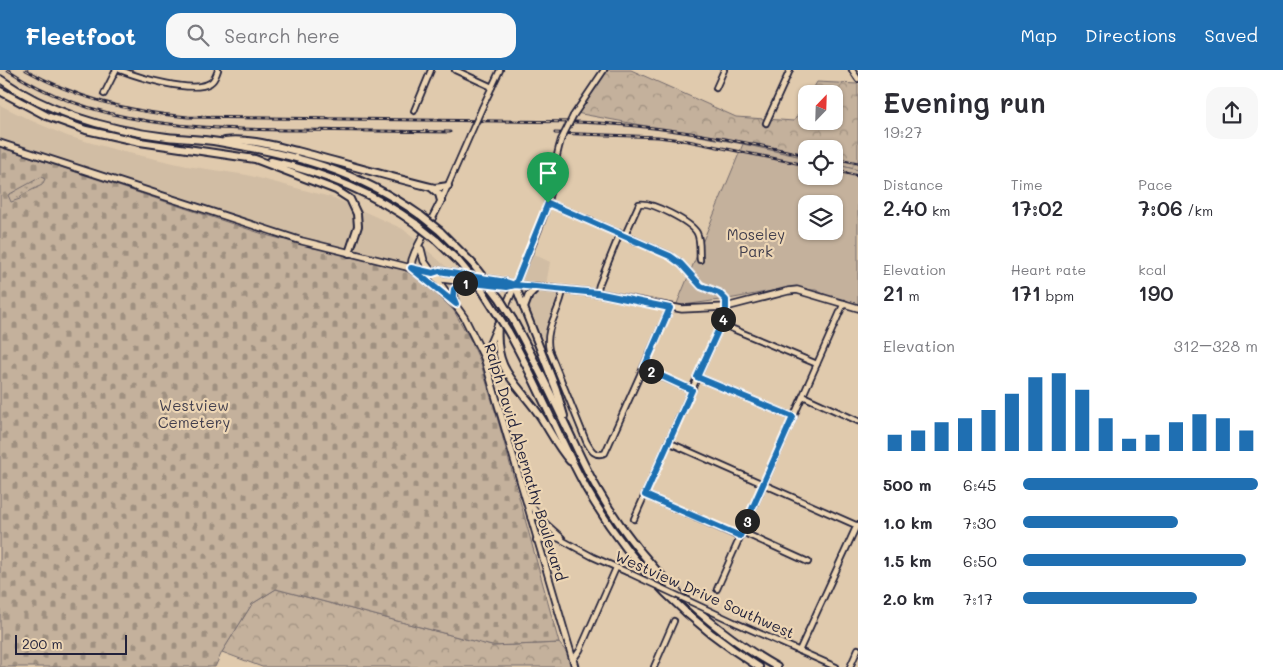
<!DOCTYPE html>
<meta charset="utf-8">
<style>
body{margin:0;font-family:Mali,sans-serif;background:#f7f7f7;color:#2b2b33;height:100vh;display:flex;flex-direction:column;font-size:19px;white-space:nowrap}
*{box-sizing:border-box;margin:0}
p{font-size:16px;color:#7c7c81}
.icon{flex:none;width:28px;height:28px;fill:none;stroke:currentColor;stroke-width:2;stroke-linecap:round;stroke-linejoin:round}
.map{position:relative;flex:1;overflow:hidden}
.drawer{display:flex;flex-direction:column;background:#fff;width:425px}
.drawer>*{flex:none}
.needle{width:32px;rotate:23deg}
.buttons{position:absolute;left:798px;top:15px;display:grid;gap:10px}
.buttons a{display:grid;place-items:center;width:45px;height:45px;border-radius:10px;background:#fff;box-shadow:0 1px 4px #0004;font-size:25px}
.scale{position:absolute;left:15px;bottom:12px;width:112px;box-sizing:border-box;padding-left:5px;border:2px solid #22223b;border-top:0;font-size:14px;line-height:18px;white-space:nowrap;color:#22223b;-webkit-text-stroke:4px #ecd5b4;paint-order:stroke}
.pin{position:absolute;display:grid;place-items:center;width:42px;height:42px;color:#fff;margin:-51px -21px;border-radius:50% 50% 50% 0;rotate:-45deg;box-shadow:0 0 5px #0007}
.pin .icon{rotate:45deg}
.km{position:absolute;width:25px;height:25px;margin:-12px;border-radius:50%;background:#222;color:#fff;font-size:14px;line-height:25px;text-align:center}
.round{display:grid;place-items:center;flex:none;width:52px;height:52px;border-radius:15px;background:#f7f7f7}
.overview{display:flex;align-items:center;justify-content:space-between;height:85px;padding:0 25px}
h1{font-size:28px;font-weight:600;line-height:38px}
.metrics{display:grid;grid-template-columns:repeat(3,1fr);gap:8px;height:85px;padding:5px 25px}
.metrics div{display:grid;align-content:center}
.metrics b{font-size:21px;font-weight:600}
.metrics small{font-size:14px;font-weight:400}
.metrics p{font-size:14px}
.chart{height:140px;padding:10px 25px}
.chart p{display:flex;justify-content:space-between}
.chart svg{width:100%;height:90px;margin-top:5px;stroke:#1f6fb2;stroke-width:6}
ul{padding:0 25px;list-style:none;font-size:16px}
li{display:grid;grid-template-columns:80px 60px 1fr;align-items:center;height:38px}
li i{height:12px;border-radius:6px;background:#1f6fb2}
header{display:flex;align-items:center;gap:30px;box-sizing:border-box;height:70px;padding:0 25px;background:#1f6fb2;color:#fff}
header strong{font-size:24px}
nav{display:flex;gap:28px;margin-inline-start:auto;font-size:18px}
.search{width:350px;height:45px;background:#f7f7f7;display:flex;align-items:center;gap:12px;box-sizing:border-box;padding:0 18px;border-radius:15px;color:#7c7c81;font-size:19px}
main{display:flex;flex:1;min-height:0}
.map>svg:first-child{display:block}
.built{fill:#d1bda4}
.forest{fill:url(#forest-crowns);stroke:#736a6c}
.cemetery{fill:url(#cemetery-stones);stroke:#736a6c}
.park{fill:#c4b19c;stroke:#736a6c;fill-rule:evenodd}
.garden{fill:url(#garden-dots);stroke:#736a6c}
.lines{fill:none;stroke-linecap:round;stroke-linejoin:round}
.minor-casing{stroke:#22223b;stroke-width:8}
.major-casing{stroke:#22223b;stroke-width:9}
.highway-casing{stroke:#22223b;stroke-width:10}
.minor{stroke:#ecd5b4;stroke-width:4.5}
.major{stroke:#ecd5b4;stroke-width:5.5}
.highway{stroke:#ecd5b4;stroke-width:6}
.rail-casing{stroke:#22223b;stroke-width:3}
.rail{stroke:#ecd5b4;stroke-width:1;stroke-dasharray:4;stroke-linecap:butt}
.minor-bridge-casing{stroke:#22223b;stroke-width:8;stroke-linecap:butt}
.highway-bridge-casing{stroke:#22223b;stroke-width:10;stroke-linecap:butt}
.minor-bridge{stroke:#ecd5b4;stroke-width:4.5}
.highway-bridge{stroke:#ecd5b4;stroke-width:6}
.route-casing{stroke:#fff;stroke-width:10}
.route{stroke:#1f6fb2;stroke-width:6}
.labels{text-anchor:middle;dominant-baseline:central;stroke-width:4.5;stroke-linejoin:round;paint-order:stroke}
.park-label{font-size:15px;fill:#423f4e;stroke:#ecd5b4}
.street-label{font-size:15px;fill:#22223b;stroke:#ecd5b4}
</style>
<header>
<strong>Fleetfoot</strong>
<div class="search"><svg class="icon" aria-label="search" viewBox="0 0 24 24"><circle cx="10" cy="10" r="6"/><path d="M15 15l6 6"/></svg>Search here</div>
<nav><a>Map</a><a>Directions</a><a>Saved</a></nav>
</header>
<main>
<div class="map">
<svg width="858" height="597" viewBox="0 0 858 597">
<defs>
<pattern id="forest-crowns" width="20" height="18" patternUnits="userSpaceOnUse" patternTransform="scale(1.25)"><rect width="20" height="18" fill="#c4b19c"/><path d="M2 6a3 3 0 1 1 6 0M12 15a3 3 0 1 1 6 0" fill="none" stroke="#9f9080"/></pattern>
<pattern id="cemetery-stones" width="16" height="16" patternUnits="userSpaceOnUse" patternTransform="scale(1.25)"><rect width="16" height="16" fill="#c4b19c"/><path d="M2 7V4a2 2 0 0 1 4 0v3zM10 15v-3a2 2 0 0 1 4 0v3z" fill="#9f9080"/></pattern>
<pattern id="garden-dots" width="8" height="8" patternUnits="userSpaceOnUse" patternTransform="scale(1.25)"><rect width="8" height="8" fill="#c4b19c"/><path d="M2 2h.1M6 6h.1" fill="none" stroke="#9f9080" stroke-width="1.8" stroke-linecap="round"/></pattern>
</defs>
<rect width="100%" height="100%" fill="#e0caad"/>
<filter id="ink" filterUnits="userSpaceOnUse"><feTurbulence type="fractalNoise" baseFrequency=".02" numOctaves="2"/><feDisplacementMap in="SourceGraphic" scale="10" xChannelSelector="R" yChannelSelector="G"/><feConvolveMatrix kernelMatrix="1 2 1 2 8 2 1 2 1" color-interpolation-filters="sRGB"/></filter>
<g filter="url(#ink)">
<g class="built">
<polygon points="0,35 30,50 67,66 120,81 187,96 247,105 334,128 403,159 450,200 454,241 426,213 402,199 314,174 0,71"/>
<polygon points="531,183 550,192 546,215 562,217 561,225 544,271 521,225 518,213"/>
</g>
<g class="forest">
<polygon points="603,0 631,0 736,47 794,51 806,31 806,51 834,51 834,24 810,24 817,12 858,14 858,100 834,94 834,79 806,79 806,88 743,74 576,43"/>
<polygon points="276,519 492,576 559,573 573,590 570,597 262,597 222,582 252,534"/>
</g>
<polygon class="cemetery" points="0,77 269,166 402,199 426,213 454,241 471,271 480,291 499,354 559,573 492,576 276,519 252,534 222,582 215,597 0,597"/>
<path class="park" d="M743 74 806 88V106H834V94L858 100V235L832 228 816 220 782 219 734 228 676 236ZM806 134H834V161H806Z"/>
<polygon class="garden" points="41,107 45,109 42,115 22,125 20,129 11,132 8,125"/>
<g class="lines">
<defs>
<g id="minor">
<path d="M120 0C138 7 192 24 210 13 215 10 216 5 218 0"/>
<polyline points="455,0 492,17"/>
<polyline points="852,0 858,9"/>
<polyline points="716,18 724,0"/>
<polyline points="104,24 116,0"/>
<polyline points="482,38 500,0"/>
<polyline points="414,41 431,0"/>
<polyline points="573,46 604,0"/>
<polyline points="766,53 790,0"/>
<polyline points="441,131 470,65"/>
<polyline points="548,133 671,186 681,194 701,216 719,223 726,230 726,243 634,449"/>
<path d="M625 165 639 134C651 131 691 152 697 163 701 171 699 182 700 190"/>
<path d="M515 215C526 189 540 162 547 135 553 114 554 92 561 70"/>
<path d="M563 220C560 242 544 257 549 280L586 371C591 380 594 387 605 383L670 238"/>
<polyline points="597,223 599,215 620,163"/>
<polyline points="721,254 817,294"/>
<polyline points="644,299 692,320"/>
<polyline points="697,307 793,347"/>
<polyline points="803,326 858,351"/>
<polyline points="668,372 858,456"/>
<polyline points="645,425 740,467"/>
<polyline points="527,430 544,452 562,468"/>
<polyline points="742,462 808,492"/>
<polyline points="536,470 558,468 593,487 627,502"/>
<polyline points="717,519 844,233"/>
<polyline points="736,553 836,597"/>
<polyline points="799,581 857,455"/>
<polyline points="573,590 580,580 616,498"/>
<polyline points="654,597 674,551"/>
<polyline points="850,597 858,579"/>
</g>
<g id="major">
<polyline points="0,73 302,171 411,198 433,203 442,209 496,216 507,217 515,215"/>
<polyline points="421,179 424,191 464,247 484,287 575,597"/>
<polyline points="411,198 412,190 415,182 441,131"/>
<polyline points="413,199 448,228"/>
<polyline points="433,203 439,201 506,212 515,215 597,223 682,239 726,237 788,221 797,220 858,238"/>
<polyline points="455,231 454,219 465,212"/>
<polyline points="484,287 515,215"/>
<polyline points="531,448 538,445"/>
</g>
<g id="highway">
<path d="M0 9C49 43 108 60 167 67 184 69 202 69 219 72 296 85 356 100 420 145"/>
<polyline points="0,21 47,46 86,60 140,72 255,89 336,120 350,129 357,144 358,156 349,183"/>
<path d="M225 71C248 68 275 76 297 81 343 93 389 107 435 118L448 116"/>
<path d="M271 91C325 103 372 122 416 154"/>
<polyline points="432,118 439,124 441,131"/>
<polyline points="440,161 472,193"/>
<polyline points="436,170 459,192"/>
<polyline points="515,215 556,319 564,346"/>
<polyline points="524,238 529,225 536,218"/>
<path d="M513 250C532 285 550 322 567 358 577 379 586 400 598 420 640 493 704 556 777 597"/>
<path d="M498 255C494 302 517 312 540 346 550 361 558 378 570 391"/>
<path d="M508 261C537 312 558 367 586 418 628 492 688 553 759 597"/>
</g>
</defs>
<use href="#minor" class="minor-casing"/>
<use href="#major" class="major-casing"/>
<use href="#highway" class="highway-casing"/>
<use href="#minor" class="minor"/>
<use href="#major" class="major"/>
<use href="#highway" class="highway"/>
<defs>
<g id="rail">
<path d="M8 0C94 57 198 59 298 60 348 61 399 61 450 62"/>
<path d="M26 0C77 29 130 42 188 47L576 52C654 54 730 69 806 85"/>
<polyline points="555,63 658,67 688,71 806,95"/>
<polyline points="834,88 858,93"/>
<polyline points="834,100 858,106"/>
</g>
</defs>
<use href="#rail" class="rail-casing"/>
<use href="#rail" class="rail"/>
<defs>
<g id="minor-bridge">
<polyline points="470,65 482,38"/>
<polyline points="561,70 573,46"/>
<polyline points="627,502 736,553"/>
</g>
<g id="highway-bridge">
<polyline points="420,145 440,161"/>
<polyline points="416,154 436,170"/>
<polyline points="459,192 482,220 508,261"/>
<polyline points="472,193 500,229 513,250"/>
</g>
</defs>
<use href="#minor-bridge" class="minor-bridge-casing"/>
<use href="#highway-bridge" class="highway-bridge-casing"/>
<use href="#minor-bridge" class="minor-bridge"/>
<use href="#highway-bridge" class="highway-bridge"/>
</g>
</g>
<g class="lines" filter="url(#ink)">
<defs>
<polyline id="route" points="548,133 515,215 506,212 439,201 433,203 411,198 456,234 453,227 454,219 465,212 507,217 515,215 597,223 670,238 644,298 692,320 645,425 740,466 793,347 697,307 726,243 726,230 719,223 701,216 681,194 670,186 548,133"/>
</defs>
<use href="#route" class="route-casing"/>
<use href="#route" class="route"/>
</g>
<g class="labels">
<g class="park-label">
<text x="756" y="164">Moseley<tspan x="756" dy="17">Park</tspan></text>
<text x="194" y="335">Westview<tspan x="194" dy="17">Cemetery</tspan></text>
</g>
<g class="street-label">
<text transform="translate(526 392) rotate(73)">Ralph David Abernathy Boulevard</text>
<text transform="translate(705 524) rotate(24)">Westview Drive Southwest</text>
</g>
</g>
</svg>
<div class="buttons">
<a><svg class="needle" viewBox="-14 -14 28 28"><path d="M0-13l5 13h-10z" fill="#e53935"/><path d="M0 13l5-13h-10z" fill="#7c7c81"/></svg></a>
<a><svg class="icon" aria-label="locate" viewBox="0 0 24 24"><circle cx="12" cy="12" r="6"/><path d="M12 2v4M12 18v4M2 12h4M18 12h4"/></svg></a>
<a><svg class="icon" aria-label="layers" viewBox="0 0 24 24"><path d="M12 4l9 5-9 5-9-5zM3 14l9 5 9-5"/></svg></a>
</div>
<div class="scale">200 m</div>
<div class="pin" style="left:548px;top:133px;background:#1e9e55"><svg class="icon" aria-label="arrive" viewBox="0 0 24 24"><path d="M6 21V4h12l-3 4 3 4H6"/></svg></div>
<b class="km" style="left:465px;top:213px">1</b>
<b class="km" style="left:651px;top:301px">2</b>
<b class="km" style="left:747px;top:451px">3</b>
<b class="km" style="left:723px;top:249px">4</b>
</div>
<section class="drawer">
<div class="overview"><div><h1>Evening run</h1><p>19:27</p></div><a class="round"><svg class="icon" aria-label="share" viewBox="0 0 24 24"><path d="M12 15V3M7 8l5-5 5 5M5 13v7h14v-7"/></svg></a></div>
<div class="metrics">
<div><p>Distance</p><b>2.40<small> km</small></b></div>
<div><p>Time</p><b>17:02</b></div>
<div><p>Pace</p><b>7:06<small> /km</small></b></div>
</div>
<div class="metrics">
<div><p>Elevation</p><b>21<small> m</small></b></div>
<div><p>Heart rate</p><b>171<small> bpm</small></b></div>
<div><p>kcal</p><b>190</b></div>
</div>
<div class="chart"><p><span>Elevation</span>312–328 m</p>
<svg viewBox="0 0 160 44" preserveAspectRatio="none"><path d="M5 44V36M15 44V34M25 44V30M35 44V28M45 44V24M55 44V16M65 44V8M75 44V6M85 44V14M95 44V28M105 44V38M115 44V36M125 44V30M135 44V26M145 44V28M155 44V34"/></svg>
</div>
<ul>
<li><b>500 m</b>6:45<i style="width:100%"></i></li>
<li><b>1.0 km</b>7:30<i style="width:66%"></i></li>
<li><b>1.5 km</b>6:50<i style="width:95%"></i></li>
<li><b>2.0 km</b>7:17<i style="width:74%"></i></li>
</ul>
</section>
</main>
